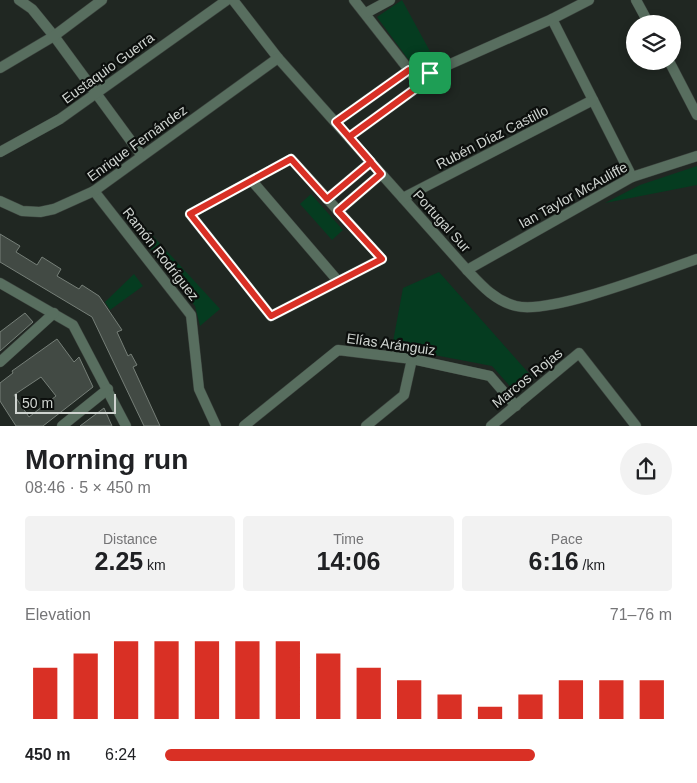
<!DOCTYPE html>
<meta charset="utf-8">
<style>
body{margin:0;font-family:Arial,sans-serif;background:#f2f2f2;color:#202124;height:100vh;display:flex;flex-direction:column;font-size:19px;white-space:nowrap}
*{box-sizing:border-box;margin:0}
p{font-size:16px;color:#757577}
.icon{flex:none;width:28px;height:28px;fill:none;stroke:currentColor;stroke-width:2;stroke-linecap:round;stroke-linejoin:round}
.map{position:relative;height:426px;overflow:hidden}
.drawer{display:flex;flex-direction:column;background:#fff;flex:1}
.drawer>*{flex:none}
.buttons{position:absolute;left:626px;top:15px;display:grid;gap:10px}
.buttons a{display:grid;place-items:center;width:55px;height:55px;border-radius:50%;background:#fff;box-shadow:0 2px 8px #0003;font-size:25px}
.scale{position:absolute;left:15px;bottom:12px;width:101px;box-sizing:border-box;padding-left:5px;border:2px solid #cfd4d0;border-top:0;font-size:14px;line-height:18px;white-space:nowrap;color:#cfd4d0;-webkit-text-stroke:4px #0c0f0d;paint-order:stroke}
.pin{position:absolute;display:grid;place-items:center;width:42px;height:42px;color:#fff;margin:-21px;border-radius:10px;box-shadow:0 2px 8px #0006}
.round{display:grid;place-items:center;flex:none;width:52px;height:52px;border-radius:26px;background:#f2f2f2}
.headline{display:flex;align-items:center;justify-content:space-between;height:85px;padding:0 25px}
h1{font-size:28px;font-weight:700;line-height:38px}
.figures{display:grid;grid-template-columns:repeat(3,1fr);gap:8px;height:85px;padding:5px 25px}
.figures div{display:grid;align-content:center;border-radius:5px;background:#f2f2f2;text-align:center}
.figures b{font-size:25px;font-weight:700}
.figures small{font-size:14px;font-weight:400}
.figures p{font-size:14px}
.chart{height:140px;padding:10px 25px}
.chart p{display:flex;justify-content:space-between}
.chart svg{width:100%;height:90px;margin-top:5px;stroke:#d93025;stroke-width:6}
ul{padding:0 25px;list-style:none;font-size:16px}
li{display:grid;grid-template-columns:80px 60px 1fr;align-items:center;height:38px}
li i{height:12px;border-radius:6px;background:#d93025}
.map>svg:first-child{display:block}
.green{fill:#053c20}
.building{fill:#424a44;stroke:#767f78;fill-rule:evenodd}
.lines{fill:none;stroke-linecap:round;stroke-linejoin:round}
.minor-casing{stroke:#3c433e;stroke-width:11}
.minor{stroke:#586e5f;stroke-width:10}
.route-casing{stroke:#fff;stroke-width:10}
.route{stroke:#d93025;stroke-width:6}
.labels{text-anchor:middle;dominant-baseline:central;stroke-width:4.5;stroke-linejoin:round;paint-order:stroke}
.street-label{font-size:14px;fill:#cfd4d0;stroke:#0c0f0d}
</style>
<div class="map">
<svg width="697" height="426" viewBox="0 0 697 426">
<rect width="100%" height="100%" fill="#202722"/>
<g class="green">
<polygon points="402,0 432,55 408,59 377,17"/>
<polygon points="697,166 697,185 605,203 640,185"/>
<polygon points="311,194 343,230 332,240 300,204"/>
<polygon points="132,213 220,309 200,326 195,306 127,219"/>
<polygon points="439,272 533,378 516,393 492,366 392,347 403,288"/>
<polygon points="134,274 143,286 110,310 105,302"/>
</g>
<g class="building">
<polygon points="0,234 20,246 16,252 37,265 42,257 61,269 57,276 79,289 82,285 99,296 122,330 117,332 128,356 131,354 137,365 133,367 160,426 144,426 92,317 0,262"/>
<polygon points="25,313 33,322 0,351 0,332"/>
<path d="M57 339 74 362 79 357 93 387 43 426H16L0 401V383L13 373 12 371ZM41 377 56 396 29 417 14 395Z"/>
<polygon points="104,408 112,426 80,426"/>
</g>
<g class="lines">
<defs>
<g id="minor">
<polyline points="19,0 32,9 54,36 142,156"/>
<path d="M233 0 278 58 467 270C481 285 495 301 516 306 550 315 659 272 697 259"/>
<polyline points="354,0 409,70 419,86"/>
<polyline points="636,0 649,24"/>
<polyline points="366,13 390,0"/>
<polyline points="552,19 632,177"/>
<polyline points="669,61 697,115"/>
<polyline points="0,68 54,36 102,0"/>
<polyline points="336,122 409,70 430,73"/>
<polyline points="349,137 419,86 430,73 552,19 589,0"/>
<polyline points="0,152 60,119 227,0"/>
<polygon points="291,159 382,259 271,316 190,214"/>
<polyline points="253,182 338,281"/>
<polyline points="94,191 191,315 199,389 216,426"/>
<polyline points="403,198 593,100"/>
<polyline points="327,199 371,162"/>
<polyline points="0,201 22,211 40,212 54,209 94,191 278,58"/>
<polyline points="338,211 381,174"/>
<polyline points="467,270 632,177 697,156"/>
<polyline points="0,283 73,325 126,426"/>
<polyline points="0,362 54,313"/>
<polyline points="62,426 108,389"/>
<polyline points="244,426 338,350 412,359 490,376 516,406"/>
<polyline points="366,426 404,395 412,359"/>
<polyline points="491,426 579,353 636,426"/>
</g>
</defs>
<use href="#minor" class="minor-casing"/>
<use href="#minor" class="minor"/>
</g>
<g class="lines">
<defs>
<polyline id="route" points="430,73 409,70 336,122 371,162 327,199 291,159 190,214 271,316 382,259 338,211 381,174 349,137 419,86 430,73"/>
</defs>
<use href="#route" class="route-casing"/>
<use href="#route" class="route"/>
</g>
<g class="labels">
<g class="street-label">
<text transform="translate(108 68) rotate(-36)">Eustaquio Guerra</text>
<text transform="translate(492 137) rotate(-27)">Rubén Díaz Castillo</text>
<text transform="translate(137 143) rotate(-36)">Enrique Fernández</text>
<text transform="translate(573 195) rotate(-29)">Ian Taylor McAuliffe</text>
<text transform="translate(442 221) rotate(48)">Portugal Sur</text>
<text transform="translate(161 254) rotate(52)">Ramón Rodríguez</text>
<text transform="translate(391 344) rotate(8)">Elías Aránguiz</text>
<text transform="translate(527 378) rotate(-39)">Marcos Rojas</text>
</g>
</g>
</svg>
<div class="buttons">
<a><svg class="icon" aria-label="layers" viewBox="0 0 24 24"><path d="M12 4l9 5-9 5-9-5zM3 14l9 5 9-5"/></svg></a>
</div>
<div class="scale">50 m</div>
<div class="pin" style="left:430px;top:73px;background:#1e9e55"><svg class="icon" aria-label="arrive" viewBox="0 0 24 24"><path d="M6 21V4h12l-3 4 3 4H6"/></svg></div>
</div>
<section class="drawer">
<div class="headline"><div><h1>Morning run</h1><p>08:46 · 5 × 450 m</p></div><a class="round"><svg class="icon" aria-label="share" viewBox="0 0 24 24"><path d="M12 15V3M7 8l5-5 5 5M5 13v7h14v-7"/></svg></a></div>
<div class="figures">
<div><p>Distance</p><b>2.25<small> km</small></b></div>
<div><p>Time</p><b>14:06</b></div>
<div><p>Pace</p><b>6:16<small> /km</small></b></div>
</div>
<div class="chart"><p><span>Elevation</span>71–76 m</p>
<svg viewBox="0 0 160 44" preserveAspectRatio="none"><path d="M5 44V19M15 44V12M25 44V6M35 44V6M45 44V6M55 44V6M65 44V6M75 44V12M85 44V19M95 44V25M105 44V32M115 44V38M125 44V32M135 44V25M145 44V25M155 44V25"/></svg>
</div>
<ul>
<li><b>450 m</b>6:24<i style="width:73%"></i></li>
</ul>
</section>
